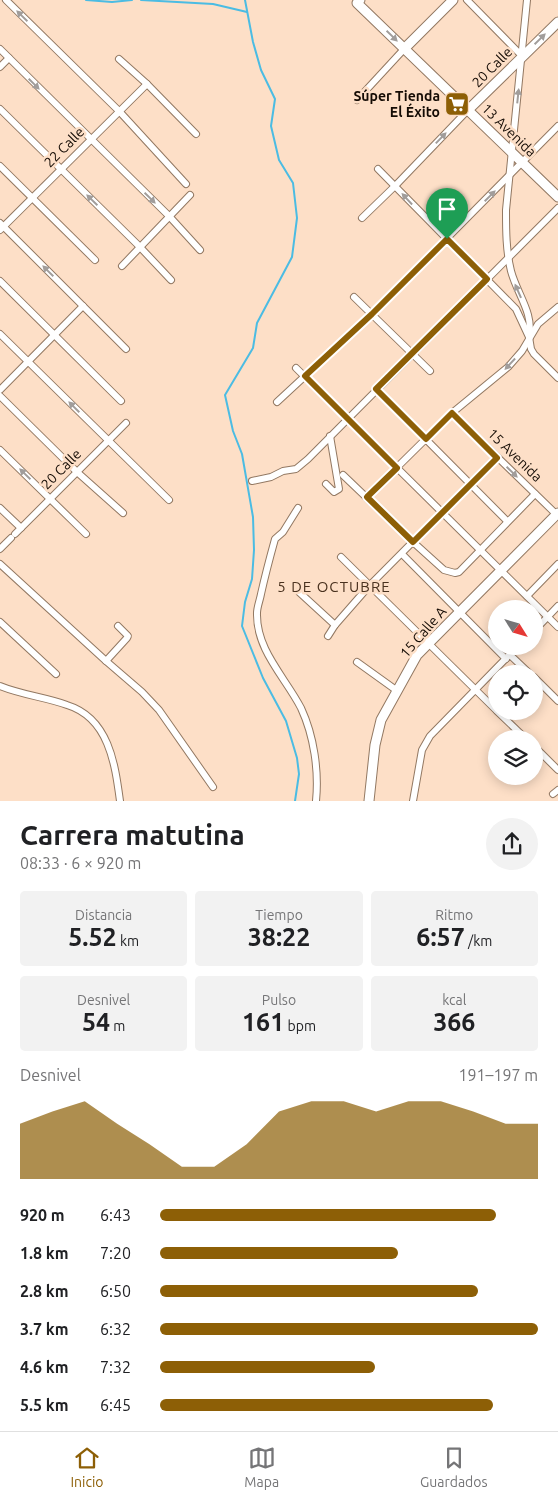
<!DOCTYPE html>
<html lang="es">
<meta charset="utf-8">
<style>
body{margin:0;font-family:Ubuntu,sans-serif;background:#f2f2f2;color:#202124;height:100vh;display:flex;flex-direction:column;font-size:19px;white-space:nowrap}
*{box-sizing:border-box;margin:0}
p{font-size:16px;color:#757577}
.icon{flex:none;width:28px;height:28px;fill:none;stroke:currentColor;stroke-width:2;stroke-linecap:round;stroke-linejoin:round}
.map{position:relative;height:801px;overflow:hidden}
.sheet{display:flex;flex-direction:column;background:#fff;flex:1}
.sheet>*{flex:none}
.needle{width:32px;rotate:127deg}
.buttons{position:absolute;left:488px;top:600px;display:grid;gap:10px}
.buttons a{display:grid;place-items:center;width:55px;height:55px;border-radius:50%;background:#fff;box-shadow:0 2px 12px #0003;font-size:25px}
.pin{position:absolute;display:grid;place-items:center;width:42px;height:42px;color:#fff;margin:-51px -21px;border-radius:50% 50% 50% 0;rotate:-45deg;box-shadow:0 0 5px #0007}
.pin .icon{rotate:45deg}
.round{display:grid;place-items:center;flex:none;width:52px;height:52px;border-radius:26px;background:#f2f2f2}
.overview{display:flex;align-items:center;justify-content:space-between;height:85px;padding:0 20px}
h1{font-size:28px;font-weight:700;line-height:38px}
.figures{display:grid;grid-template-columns:repeat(3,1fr);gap:8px;height:85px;padding:5px 20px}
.figures div{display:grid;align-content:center;border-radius:5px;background:#f2f2f2;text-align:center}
.figures b{font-size:25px;font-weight:700}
.figures small{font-size:14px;font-weight:400}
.figures p{font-size:14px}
.chart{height:140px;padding:10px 20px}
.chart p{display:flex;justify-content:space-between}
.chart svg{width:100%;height:90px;margin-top:5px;fill:#8d5f06;opacity:.7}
ul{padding:0 20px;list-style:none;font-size:16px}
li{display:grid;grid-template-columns:80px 60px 1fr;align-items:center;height:38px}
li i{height:12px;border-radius:6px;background:#8d5f06}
.dock{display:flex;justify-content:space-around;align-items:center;height:70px;border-top:1px solid #e0e0e0;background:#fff;font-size:14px;color:#757577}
.dock a{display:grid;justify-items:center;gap:2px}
.dock .current{color:#8d5f06}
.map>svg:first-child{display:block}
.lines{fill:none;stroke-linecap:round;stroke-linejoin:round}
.stream{stroke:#4bbce3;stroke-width:2}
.street-casing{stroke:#927862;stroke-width:8}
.secondary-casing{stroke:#927862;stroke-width:11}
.street{stroke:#fff;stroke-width:6}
.secondary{stroke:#fff;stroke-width:9}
.oneway{fill:#a19d9b}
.route-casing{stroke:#fff;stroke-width:10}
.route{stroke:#8d5f06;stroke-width:6}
.labels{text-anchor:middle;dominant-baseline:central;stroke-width:5;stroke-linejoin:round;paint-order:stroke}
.street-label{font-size:14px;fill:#140b04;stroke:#fddfc7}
.poi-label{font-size:14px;font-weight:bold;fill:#140b04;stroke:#fddfc7;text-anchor:end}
.neighbourhood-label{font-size:15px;letter-spacing:1px;fill:#49311e;stroke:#fddfc7}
</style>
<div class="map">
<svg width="558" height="801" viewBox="0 0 558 801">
<rect width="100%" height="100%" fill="#fddfc7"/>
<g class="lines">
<g class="stream">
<polyline points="86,0 112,2 132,0"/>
<polyline points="141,0 213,4 247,12"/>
<polyline points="245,0 253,42 261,70 275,99 271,126 279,160 293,183 297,218 292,257 257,323 253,348 225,395 233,431 242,454 253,517 254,550 252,579 245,602 242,626 263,678 286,721 297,758 299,774 295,801"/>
</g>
<defs>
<g id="street">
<polyline points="6,0 119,111 186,184"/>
<polyline points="467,0 522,56"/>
<path d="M527 0 506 210C506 230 506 251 511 271 517 294 534 313 529 337"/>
<polyline points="0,49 169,216 200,250"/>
<polyline points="119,59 147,84 196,134"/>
<polyline points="0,67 9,58"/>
<polyline points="357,100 405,48"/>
<polyline points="0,109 139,246 171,280"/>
<polyline points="0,166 95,260"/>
<polyline points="378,169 516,309 529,337 531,349 534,354 558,378"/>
<polyline points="362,218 395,186 468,110"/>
<polyline points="0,223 126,349"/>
<polyline points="0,230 147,84"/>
<polyline points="122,266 190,195"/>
<polyline points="0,281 121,401"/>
<polyline points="354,297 430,371"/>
<polyline points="0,334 169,500"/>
<polyline points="296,368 558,627"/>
<polyline points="376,389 507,521"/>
<polyline points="0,390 83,306"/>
<polyline points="0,396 77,472 123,513"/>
<polyline points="277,402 372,314 558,126"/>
<polyline points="452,413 557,515"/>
<polyline points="0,450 86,534"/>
<polyline points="343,475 413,542 444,570 455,573 459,572 535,494"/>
<polyline points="252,481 271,477 283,471 296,469 308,459 558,208"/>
<polyline points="326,484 334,492 339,489 330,436"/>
<polyline points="367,497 452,413 508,367 522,351 538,324 558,307"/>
<polyline points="0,508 21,528"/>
<path d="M298 508 283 532 275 539C270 557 265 576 261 594 260 600 257 607 257 613 256 650 285 677 301 708 314 736 319 771 316 801"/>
<polyline points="15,534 126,423"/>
<polyline points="0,549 11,538"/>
<polyline points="402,554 506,659"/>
<polyline points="341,557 496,710"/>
<polyline points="0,564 106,661 142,692 159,710 213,787"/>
<polyline points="299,592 335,625"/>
<polyline points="527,596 558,564"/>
<polyline points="0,622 56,674"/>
<polyline points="534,631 558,606"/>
<polyline points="328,636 335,625 370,585 497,457"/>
<polyline points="510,655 530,674"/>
<polyline points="106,661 127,638 128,636 118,626"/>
<polyline points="357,662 396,690"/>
<polyline points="534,677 558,701"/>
<path d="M0 686C22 695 45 697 67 705 109 718 115 764 120 801"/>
<polyline points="497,711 526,739"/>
<polyline points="534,746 558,770"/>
<polyline points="553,794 558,790"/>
<polyline points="413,801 422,750 430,736 518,646"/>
</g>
<g id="secondary">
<polyline points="360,0 357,3 558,197"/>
<polyline points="405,48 453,0"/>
<polyline points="468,110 558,22"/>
<polyline points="369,801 375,745 381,720 417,655 558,513"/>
</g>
</defs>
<use href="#street" class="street-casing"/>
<use href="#secondary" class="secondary-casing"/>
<use href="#street" class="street"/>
<use href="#secondary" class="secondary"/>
</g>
<defs><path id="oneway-solid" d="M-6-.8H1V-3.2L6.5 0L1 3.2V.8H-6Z" transform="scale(1.25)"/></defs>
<g class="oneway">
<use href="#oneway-solid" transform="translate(22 16) rotate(-136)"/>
<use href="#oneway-solid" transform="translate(392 36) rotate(44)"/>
<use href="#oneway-solid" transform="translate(540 39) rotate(-44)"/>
<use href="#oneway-solid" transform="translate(34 84) rotate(45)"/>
<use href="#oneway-solid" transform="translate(518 96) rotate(-84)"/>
<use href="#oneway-solid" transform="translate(441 138) rotate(-46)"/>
<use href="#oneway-solid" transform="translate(490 196) rotate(-45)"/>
<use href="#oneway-solid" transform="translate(150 198) rotate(44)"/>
<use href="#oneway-solid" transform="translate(407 199) rotate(-133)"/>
<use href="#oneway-solid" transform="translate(92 200) rotate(-136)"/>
<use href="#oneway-solid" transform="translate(48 271) rotate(-135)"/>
<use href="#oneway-solid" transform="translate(518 291) rotate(-114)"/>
<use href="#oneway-solid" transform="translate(510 364) rotate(133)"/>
<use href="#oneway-solid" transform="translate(74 407) rotate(-135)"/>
<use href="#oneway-solid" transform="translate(512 472) rotate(44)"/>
<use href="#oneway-solid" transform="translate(25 474) rotate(-136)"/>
</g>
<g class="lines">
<defs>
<polygon id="route" points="447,239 487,279 376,389 426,439 452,413 497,458 413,542 367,497 397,468 305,376 372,314"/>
</defs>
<use href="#route" class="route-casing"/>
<use href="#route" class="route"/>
</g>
<defs>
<symbol id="supermarket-square" viewBox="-11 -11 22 22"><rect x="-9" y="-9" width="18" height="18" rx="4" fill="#8d5f06" stroke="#fddfc7"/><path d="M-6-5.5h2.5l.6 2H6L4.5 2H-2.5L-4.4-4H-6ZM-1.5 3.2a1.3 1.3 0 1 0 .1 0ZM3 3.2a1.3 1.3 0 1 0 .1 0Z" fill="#fff"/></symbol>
</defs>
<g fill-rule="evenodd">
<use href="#supermarket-square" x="443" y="90" width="28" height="28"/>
</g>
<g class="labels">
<g class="street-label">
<text transform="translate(492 67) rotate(-45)">20 Calle</text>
<text transform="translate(509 130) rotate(44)">13 Avenida</text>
<text transform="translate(64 147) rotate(-45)">22 Calle</text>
<text transform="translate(515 455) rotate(44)">15 Avenida</text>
<text transform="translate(61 469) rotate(-45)">20 Calle</text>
<text transform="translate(423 632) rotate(-49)">15 Calle A</text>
</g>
<g class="poi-label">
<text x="440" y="96">Súper Tienda<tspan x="440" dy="16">El Éxito</tspan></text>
</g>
<g class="neighbourhood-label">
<text x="334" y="586">5 DE OCTUBRE</text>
</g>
</g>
</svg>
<div class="buttons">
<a><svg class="needle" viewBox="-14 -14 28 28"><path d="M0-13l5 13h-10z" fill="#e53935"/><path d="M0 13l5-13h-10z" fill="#757577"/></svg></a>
<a><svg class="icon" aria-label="locate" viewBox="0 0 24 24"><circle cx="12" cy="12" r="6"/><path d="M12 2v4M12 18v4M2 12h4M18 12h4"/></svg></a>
<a><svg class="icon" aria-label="layers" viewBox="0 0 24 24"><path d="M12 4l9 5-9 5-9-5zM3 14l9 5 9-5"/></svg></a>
</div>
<div class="pin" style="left:447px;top:239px;background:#1e9e55"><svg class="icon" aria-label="arrive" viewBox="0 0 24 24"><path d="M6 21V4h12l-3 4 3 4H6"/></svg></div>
</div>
<section class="sheet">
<div class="overview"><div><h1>Carrera matutina</h1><p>08:33 · 6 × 920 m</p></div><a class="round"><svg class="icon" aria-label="share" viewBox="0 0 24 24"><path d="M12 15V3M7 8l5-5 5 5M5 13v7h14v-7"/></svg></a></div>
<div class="figures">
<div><p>Distancia</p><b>5.52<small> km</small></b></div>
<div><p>Tiempo</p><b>38:22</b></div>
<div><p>Ritmo</p><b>6:57<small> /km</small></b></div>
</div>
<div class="figures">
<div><p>Desnivel</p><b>54<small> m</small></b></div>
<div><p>Pulso</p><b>161<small> bpm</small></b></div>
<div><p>kcal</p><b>366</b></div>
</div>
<div class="chart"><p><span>Desnivel</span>191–197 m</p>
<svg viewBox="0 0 160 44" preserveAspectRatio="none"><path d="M0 44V17L10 11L20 6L30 17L40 27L50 38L60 38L70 27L80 11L90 6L100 6L110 11L120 6L130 6L140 11L150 17L160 17V44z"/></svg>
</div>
<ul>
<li><b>920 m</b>6:43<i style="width:89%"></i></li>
<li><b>1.8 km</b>7:20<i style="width:63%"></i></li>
<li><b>2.8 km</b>6:50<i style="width:84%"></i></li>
<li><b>3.7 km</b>6:32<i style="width:100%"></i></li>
<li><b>4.6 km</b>7:32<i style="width:57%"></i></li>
<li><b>5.5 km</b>6:45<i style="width:88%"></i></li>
</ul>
</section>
<nav class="dock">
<a class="current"><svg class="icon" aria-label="home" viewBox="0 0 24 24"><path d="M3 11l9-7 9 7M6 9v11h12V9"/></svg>Inicio</a>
<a><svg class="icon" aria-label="map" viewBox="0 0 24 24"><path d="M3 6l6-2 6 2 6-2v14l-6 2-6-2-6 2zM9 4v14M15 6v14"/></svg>Mapa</a>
<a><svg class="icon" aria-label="saved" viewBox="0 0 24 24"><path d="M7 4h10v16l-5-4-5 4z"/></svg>Guardados</a>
</nav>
